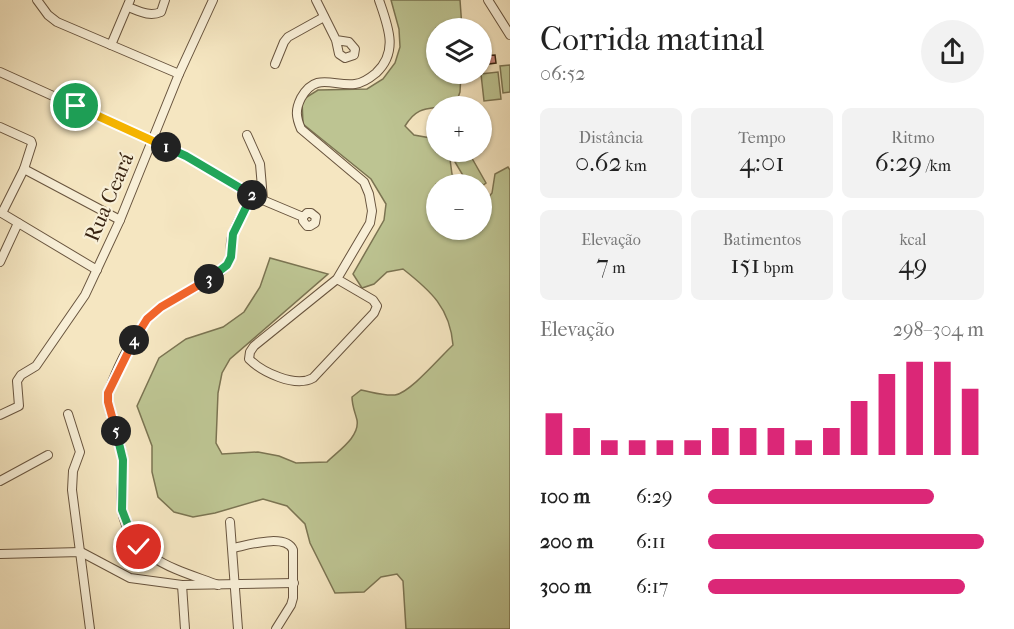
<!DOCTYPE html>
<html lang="pt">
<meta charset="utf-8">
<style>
body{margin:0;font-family:"IM FELL French Canon",serif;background:#f2f2f2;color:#222;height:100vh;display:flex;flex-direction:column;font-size:22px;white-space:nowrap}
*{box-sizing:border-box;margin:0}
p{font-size:20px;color:#767676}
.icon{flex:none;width:33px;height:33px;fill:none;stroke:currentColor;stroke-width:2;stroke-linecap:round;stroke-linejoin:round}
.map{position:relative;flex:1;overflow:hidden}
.sheet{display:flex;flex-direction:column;background:#fff;width:504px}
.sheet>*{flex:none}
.buttons{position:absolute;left:426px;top:18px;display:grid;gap:12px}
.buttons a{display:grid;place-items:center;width:66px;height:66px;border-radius:50%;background:#fff;box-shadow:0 2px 4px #0004;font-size:30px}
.pin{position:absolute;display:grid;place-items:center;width:51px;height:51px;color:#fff;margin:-26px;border:3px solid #fff;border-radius:50%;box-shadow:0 2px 6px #0007}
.km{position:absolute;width:30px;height:30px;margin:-15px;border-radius:50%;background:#222;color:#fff;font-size:16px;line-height:30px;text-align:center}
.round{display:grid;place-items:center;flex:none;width:63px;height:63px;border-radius:32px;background:#f2f2f2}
.overview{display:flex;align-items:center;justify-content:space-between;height:102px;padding:0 30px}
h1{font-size:33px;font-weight:600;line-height:45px}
.figures{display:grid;grid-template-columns:repeat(3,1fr);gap:9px;height:102px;padding:6px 30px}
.figures div{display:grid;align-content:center;border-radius:9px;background:#f2f2f2;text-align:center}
.figures b{font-size:26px;font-weight:600}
.figures small{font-size:16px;font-weight:400}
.figures p{font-size:16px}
.chart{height:168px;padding:12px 30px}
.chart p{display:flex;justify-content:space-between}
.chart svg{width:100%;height:108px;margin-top:6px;stroke:#db2777;stroke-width:6}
ul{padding:0 30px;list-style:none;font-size:20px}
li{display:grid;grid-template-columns:96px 72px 1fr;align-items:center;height:45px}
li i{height:15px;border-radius:8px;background:#db2777}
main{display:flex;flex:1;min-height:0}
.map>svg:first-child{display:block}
.green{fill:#bdc492;stroke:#7b7452;stroke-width:1.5}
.building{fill:#d38c82;stroke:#392412;stroke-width:1.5}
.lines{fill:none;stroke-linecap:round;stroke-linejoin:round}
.minor-casing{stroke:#68543e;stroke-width:10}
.minor{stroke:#f8efd7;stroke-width:8}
.split-1-casing{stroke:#fff;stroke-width:12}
.split-2-casing{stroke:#fff;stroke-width:12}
.split-3-casing{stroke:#fff;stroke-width:12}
.split-4-casing{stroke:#fff;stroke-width:12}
.split-5-casing{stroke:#fff;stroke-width:12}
.split-6-casing{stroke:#fff;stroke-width:12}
.split-7-casing{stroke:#fff;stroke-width:12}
.split-1{stroke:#f5b400;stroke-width:8}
.split-2{stroke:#22a559;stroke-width:8}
.split-3{stroke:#22a559;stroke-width:8}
.split-4{stroke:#f0652b;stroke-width:8}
.split-5{stroke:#f0652b;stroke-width:8}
.split-6{stroke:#22a559;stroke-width:8}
.split-7{stroke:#f5b400;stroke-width:8}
.labels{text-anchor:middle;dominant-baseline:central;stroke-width:4.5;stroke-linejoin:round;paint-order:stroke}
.street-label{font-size:21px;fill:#392412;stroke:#f8efd7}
</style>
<main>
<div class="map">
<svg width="510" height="629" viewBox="0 0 510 629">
<rect width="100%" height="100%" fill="#f5e6c1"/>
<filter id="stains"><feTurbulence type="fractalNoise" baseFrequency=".00333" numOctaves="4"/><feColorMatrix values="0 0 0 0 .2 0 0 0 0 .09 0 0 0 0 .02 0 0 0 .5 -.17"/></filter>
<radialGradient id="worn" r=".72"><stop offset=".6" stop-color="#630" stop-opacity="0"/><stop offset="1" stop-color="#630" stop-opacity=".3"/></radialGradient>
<g class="green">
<path d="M391 0H460L462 28H436V74H461L460 92 456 103C434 112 420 101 405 126L414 135 436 139V152H449L452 174 458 184H436V230H482V200H486L492 193 495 174 508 167 510 170V629H406L403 581 397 574 381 577 364 592 335 593 310 543 305 524 287 506 263 499 215 513 193 517 174 512 158 497 152 472V446L137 406 159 358 186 339 223 327 244 312 260 287 270 258 328 274 230 359 222 373 218 393 216 443 222 454 258 452 279 456 296 463 327 462C338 451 360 437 357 420 355 412 352 406 352 397L361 390C372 392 383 396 395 395 410 393 440 357 453 345 450 308 431 291 403 269L387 272 374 284 362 288 353 274 384 220 386 204 371 179 303 124 302 100 318 90 367 89 383 79 395 63 400 47 399 29Z"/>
<polygon points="510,65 510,92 503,93 500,66"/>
<polygon points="498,72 501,99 484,101 481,74"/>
<polygon points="469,153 486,183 482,186 482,184 468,184 455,162"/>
</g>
<polygon class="building" points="495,55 496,63 482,65 482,56"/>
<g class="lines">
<defs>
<g id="minor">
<polyline points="37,0 48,15 57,22 179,74"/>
<polyline points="316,0 336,40 339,54 345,58 354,55 355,49 349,42 336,40"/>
<polyline points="488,0 510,35"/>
<path d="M128 7C139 11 149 17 161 12L165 0"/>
<polyline points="111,45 130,0"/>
<polyline points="275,64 284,42 288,37 324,17"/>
<polyline points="0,72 186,156 253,196 303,217 303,221 307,226 310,226 315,223 316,217 311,213 307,213 303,217"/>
<polyline points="0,127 31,141 32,144 24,169 2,213"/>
<polyline points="247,135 260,164 263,199"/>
<polyline points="24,169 120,220"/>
<polyline points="0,212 97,270"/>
<polyline points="0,262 18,223"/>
<path d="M337 279 373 300 377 306 374 313 313 378C295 388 262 372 249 359L250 352 254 346 337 279 370 223 372 211 369 194 364 182 301 129C296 117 295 110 301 98 316 71 334 87 355 84 363 83 370 78 376 73 399 52 388 26 379 0"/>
<polyline points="68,414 80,452 73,471 72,490 90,629"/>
<polyline points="0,415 19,406 17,381 21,375 36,366 85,295 120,220 179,74 213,0"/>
<polyline points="0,481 48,455"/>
<polyline points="230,522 238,629"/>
<path d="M233 548C248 545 286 533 293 550V598L291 605 276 629"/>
<polyline points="0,554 81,552 130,578 182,585 294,583"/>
<polyline points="182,585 185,629"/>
<path d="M218 585C179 570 131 560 122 511 119 494 124 476 123 460 121 437 107 416 108 393 118 365 137 324 161 307 182 292 212 284 228 264 233 257 230 250 231 242 233 226 246 209 253 196"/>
</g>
</defs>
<use href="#minor" class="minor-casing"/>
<use href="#minor" class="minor"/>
</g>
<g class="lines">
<defs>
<polyline id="split-1" points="76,106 166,147"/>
<polyline id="split-2" points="166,147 186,156 252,195"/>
<polyline id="split-3" points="209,279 227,265 231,257 233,234 252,195"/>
<polyline id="split-4" points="134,340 147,319 161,307 209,279"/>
<polyline id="split-5" points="116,431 108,402 108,393 134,340"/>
<polyline id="split-6" points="116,431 123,460 122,510 129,528"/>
<polyline id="split-7" points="129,528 139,547"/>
</defs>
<use href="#split-1" class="split-1-casing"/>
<use href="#split-2" class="split-2-casing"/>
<use href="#split-3" class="split-3-casing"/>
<use href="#split-4" class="split-4-casing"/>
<use href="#split-5" class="split-5-casing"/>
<use href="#split-6" class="split-6-casing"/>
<use href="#split-7" class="split-7-casing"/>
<use href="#split-1" class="split-1"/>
<use href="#split-2" class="split-2"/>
<use href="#split-3" class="split-3"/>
<use href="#split-4" class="split-4"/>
<use href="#split-5" class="split-5"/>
<use href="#split-6" class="split-6"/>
<use href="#split-7" class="split-7"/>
</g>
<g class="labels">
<g class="street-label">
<text transform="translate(109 197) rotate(-67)">Rua Ceará</text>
</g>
</g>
<rect width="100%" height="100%" filter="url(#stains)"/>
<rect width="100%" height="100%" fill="url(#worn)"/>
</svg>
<div class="buttons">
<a><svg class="icon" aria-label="layers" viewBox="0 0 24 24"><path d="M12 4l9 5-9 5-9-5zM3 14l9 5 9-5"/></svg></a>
<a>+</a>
<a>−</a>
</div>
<div class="pin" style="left:76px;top:106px;background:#1e9e55"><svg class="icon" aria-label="arrive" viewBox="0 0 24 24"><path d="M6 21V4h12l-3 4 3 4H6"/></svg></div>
<div class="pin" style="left:139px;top:547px;background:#d93025"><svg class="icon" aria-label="check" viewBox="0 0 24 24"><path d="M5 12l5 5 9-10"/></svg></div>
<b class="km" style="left:166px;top:147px">1</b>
<b class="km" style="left:252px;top:195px">2</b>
<b class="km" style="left:209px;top:279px">3</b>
<b class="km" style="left:134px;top:340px">4</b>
<b class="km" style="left:116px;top:431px">5</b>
</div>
<section class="sheet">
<div class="overview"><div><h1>Corrida matinal</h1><p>06:52</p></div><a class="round"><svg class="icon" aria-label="share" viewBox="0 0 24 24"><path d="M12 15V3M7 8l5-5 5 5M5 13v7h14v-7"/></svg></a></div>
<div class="figures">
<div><p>Distância</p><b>0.62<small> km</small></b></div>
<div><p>Tempo</p><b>4:01</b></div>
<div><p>Ritmo</p><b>6:29<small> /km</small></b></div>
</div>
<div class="figures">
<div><p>Elevação</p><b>7<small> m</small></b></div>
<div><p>Batimentos</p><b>151<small> bpm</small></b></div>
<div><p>kcal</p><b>49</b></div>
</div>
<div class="chart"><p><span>Elevação</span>298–304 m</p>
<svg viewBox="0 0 160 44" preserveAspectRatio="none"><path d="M5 44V27M15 44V33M25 44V38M35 44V38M45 44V38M55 44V38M65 44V33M75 44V33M85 44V33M95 44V38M105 44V33M115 44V22M125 44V11M135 44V6M145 44V6M155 44V17"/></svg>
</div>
<ul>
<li><b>100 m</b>6:29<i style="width:82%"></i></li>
<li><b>200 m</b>6:11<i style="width:100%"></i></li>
<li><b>300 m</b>6:17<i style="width:93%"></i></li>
</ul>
</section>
</main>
